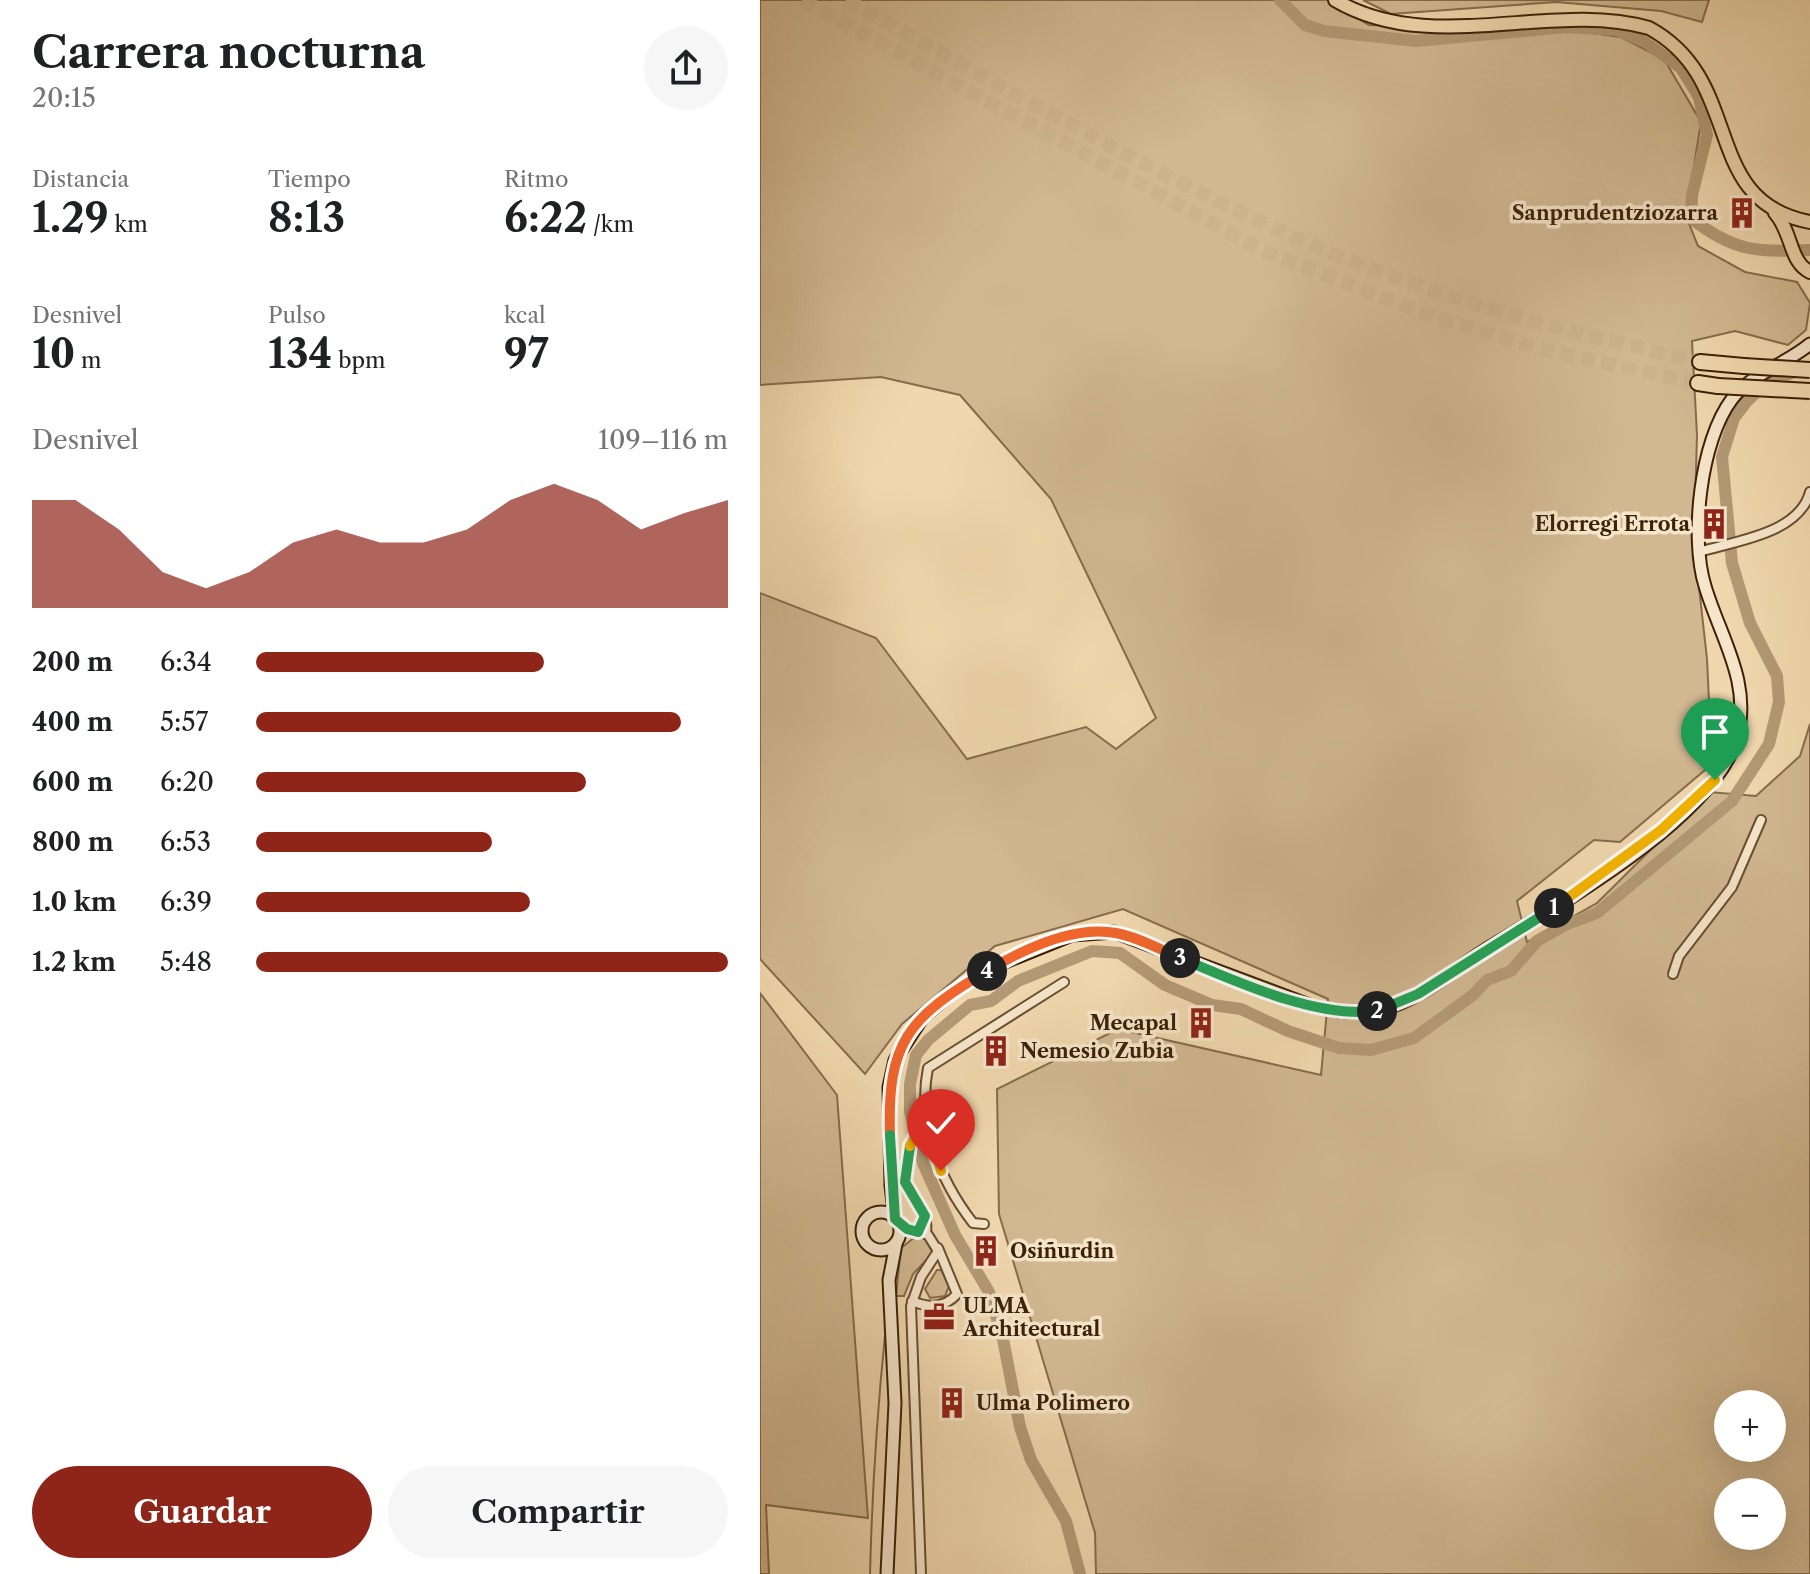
<!DOCTYPE html>
<html lang="es">
<meta charset="utf-8">
<style>
body{margin:0;font-family:"Libre Caslon Text",serif;background:#f6f6f6;color:#202124;height:100vh;display:flex;flex-direction:column;font-size:30px;white-space:nowrap}
*{box-sizing:border-box;margin:0}
p{font-size:26px;color:#757577}
.icon{flex:none;width:44px;height:44px;fill:none;stroke:currentColor;stroke-width:2;stroke-linecap:round;stroke-linejoin:round}
.map{position:relative;flex:1;overflow:hidden}
.panel{display:flex;flex-direction:column;background:#fff;width:760px}
.panel>*{flex:none}
.fabs{position:absolute;left:954px;top:1390px;display:grid;gap:16px}
.fabs a{display:grid;place-items:center;width:72px;height:72px;border-radius:50%;background:#fff;box-shadow:0 8px 32px #0002;font-size:40px}
.pin{position:absolute;display:grid;place-items:center;width:68px;height:68px;color:#fff;margin:-82px -34px;border-radius:50% 50% 50% 0;rotate:-45deg;box-shadow:0 0 8px #0007}
.pin .icon{rotate:45deg}
.km{position:absolute;width:40px;height:40px;margin:-20px;border-radius:50%;background:#222;color:#fff;font-size:22px;line-height:40px;text-align:center}
.round{display:grid;place-items:center;flex:none;width:84px;height:84px;border-radius:42px;background:#f6f6f6}
.head{display:flex;align-items:center;justify-content:space-between;height:136px;padding:0 32px}
h1{font-size:44px;font-weight:700;line-height:60px}
.figures{display:grid;grid-template-columns:repeat(3,1fr);gap:12px;height:136px;padding:8px 32px}
.figures div{display:grid;align-content:center}
.figures b{font-size:40px;font-weight:700}
.figures small{font-size:22px;font-weight:400}
.figures p{font-size:22px}
.chart{height:224px;padding:16px 32px}
.chart p{display:flex;justify-content:space-between}
.chart svg{width:100%;height:144px;margin-top:8px;fill:#8f2418;opacity:.7}
.button{display:flex;gap:16px;margin-top:auto;padding:16px 32px}
.button a{flex:1;height:92px;border-radius:48px;background:#8f2418;color:#fff;font-size:32px;font-weight:700;line-height:92px;text-align:center}
.button a+a{background:#f6f6f6;color:#202124}
ul{padding:0 32px;list-style:none;font-size:26px}
li{display:grid;grid-template-columns:128px 96px 1fr;align-items:center;height:60px}
li i{height:20px;border-radius:10px;background:#8f2418}
main{display:flex;flex:1;min-height:0}
.map>svg:first-child{display:block}
.green{fill:#d1b891;stroke:#866c4c;stroke-width:2;fill-rule:evenodd}
.lines{fill:none;stroke-linecap:round;stroke-linejoin:round}
.stream{stroke:#836949;stroke-width:2}
.river{stroke:#b39975;stroke-width:12}
.highway-tunnel{stroke:#ccb38c;stroke-width:14;stroke-dasharray:14 7;stroke-linecap:butt}
.street-casing{stroke:#694e30;stroke-width:12}
.secondary-casing{stroke:#3c2107;stroke-width:15}
.primary-casing{stroke:#3c2107;stroke-width:16}
.highway-casing{stroke:#3c2107;stroke-width:18}
.street{stroke:#f5e5ca;stroke-width:8}
.secondary{stroke:#f5e5ca;stroke-width:11}
.primary{stroke:#f0d7ad;stroke-width:12}
.highway{stroke:#f0d7ad;stroke-width:14}
.highway-bridge-casing{stroke:#3c2107;stroke-width:18;stroke-linecap:butt}
.highway-bridge{stroke:#f0d7ad;stroke-width:14}
.split-1-casing{stroke:#fff;stroke-width:16}
.split-2-casing{stroke:#fff;stroke-width:16}
.split-3-casing{stroke:#fff;stroke-width:16}
.split-4-casing{stroke:#fff;stroke-width:16}
.split-5-casing{stroke:#fff;stroke-width:16}
.split-6-casing{stroke:#fff;stroke-width:16}
.split-7-casing{stroke:#fff;stroke-width:16}
.split-1{stroke:#f5b400;stroke-width:10}
.split-2{stroke:#22a559;stroke-width:10}
.split-3{stroke:#22a559;stroke-width:10}
.split-4{stroke:#f0652b;stroke-width:10}
.split-5{stroke:#f0652b;stroke-width:10}
.split-6{stroke:#22a559;stroke-width:10}
.split-7{stroke:#f5b400;stroke-width:10}
.labels{text-anchor:middle;dominant-baseline:central;stroke-width:7;stroke-linejoin:round;paint-order:stroke}
.poi-label{font-size:20px;font-weight:bold;fill:#3c2107;stroke:#f5e5ca;text-anchor:start}
</style>
<main>
<section class="panel">
<div class="head"><div><h1>Carrera nocturna</h1><p>20:15</p></div><a class="round"><svg class="icon" aria-label="share" viewBox="0 0 24 24"><path d="M12 15V3M7 8l5-5 5 5M5 13v7h14v-7"/></svg></a></div>
<div class="figures">
<div><p>Distancia</p><b>1.29<small> km</small></b></div>
<div><p>Tiempo</p><b>8:13</b></div>
<div><p>Ritmo</p><b>6:22<small> /km</small></b></div>
</div>
<div class="figures">
<div><p>Desnivel</p><b>10<small> m</small></b></div>
<div><p>Pulso</p><b>134<small> bpm</small></b></div>
<div><p>kcal</p><b>97</b></div>
</div>
<div class="chart"><p><span>Desnivel</span>109–116 m</p>
<svg viewBox="0 0 160 44" preserveAspectRatio="none"><path d="M0 44V11L10 11L20 20L30 33L40 38L50 33L60 24L70 20L80 24L90 24L100 20L110 11L120 6L130 11L140 20L150 15L160 11V44z"/></svg>
</div>
<ul>
<li><b>200 m</b>6:34<i style="width:61%"></i></li>
<li><b>400 m</b>5:57<i style="width:90%"></i></li>
<li><b>600 m</b>6:20<i style="width:70%"></i></li>
<li><b>800 m</b>6:53<i style="width:50%"></i></li>
<li><b>1.0 km</b>6:39<i style="width:58%"></i></li>
<li><b>1.2 km</b>5:48<i style="width:100%"></i></li>
</ul>
<div class="button"><a>Guardar</a><a>Compartir</a></div>
</section>
<div class="map">
<svg width="1050" height="1574" viewBox="0 0 1050 1574">
<rect width="100%" height="100%" fill="#f0d7ad"/>
<filter id="stains"><feTurbulence type="fractalNoise" baseFrequency=".0025" numOctaves="4"/><feColorMatrix values="0 0 0 0 .2 0 0 0 0 .09 0 0 0 0 .02 0 0 0 .5 -.17"/></filter>
<radialGradient id="worn" r=".72"><stop offset=".6" stop-color="#630" stop-opacity="0"/><stop offset="1" stop-color="#630" stop-opacity=".3"/></radialGradient>
<g class="green">
<path d="M0 0H567L609 25 825 32 861 37 904 59 941 122 926 216 938 246 985 272 1037 282 1050 303 1046 330 1028 345 975 331 932 341 937 435 934 542 947 659 952 764 860 842 834 840 757 901 767 942 837 903 949 792 996 796 1040 756 1050 724V1574H336L335 1533 239 1214 237 1089 358 1029 561 1075 568 999 363 909 235 946 142 1024 105 1074 0 959V593L116 638 207 759 326 727 356 749 396 718 291 499 200 395 121 377 0 385ZM968 1404H1012V1448H968ZM968 1492H1012V1536H968Z"/>
<polygon points="603,0 949,0 942,22 901,11 796,2 631,14"/>
<polygon points="0,993 77,1095 108,1518 6,1505 9,1574 0,1574"/>
<polygon points="155,1237 165,1238 173,1253 153,1274 144,1296 136,1296 141,1248"/>
<polygon points="177,1270 181,1270 189,1286 185,1296 170,1298 165,1289"/>
</g>
<g class="lines">
<path class="stream" d="M110 1574C112 1494 117 1414 125 1335"/>
<g class="river">
<path d="M520 0 545 25 564 31 656 41 806 27 857 30 885 42 921 68 939 97 947 135 932 195 931 218C972 251 998 253 1050 250"/>
<polyline points="320,1574 306,1521 271,1460 260,1427 243,1339 229,1292 195,1235 163,1163 150,1111 150,1084 156,1055 168,1040 210,1005 231,1001 258,981 332,951 360,953 405,985 452,1005 481,1009 528,1031 579,1048 611,1050 654,1038 713,995 727,980 751,971 777,941 805,925 837,913 972,801 1009,744 1019,702 1017,676 990,623 972,563 962,457 974,418 987,401 1002,387 1040,369"/>
</g>
<g class="highway-tunnel">
<polyline points="42,0 503,251 677,318 727,333 785,350 938,383"/>
<path d="M86 0C227 78 368 160 514 228 650 291 795 330 940 362"/>
</g>
<defs>
<g id="street">
<path d="M939 552C974 541 1039 534 1050 492"/>
<polyline points="913,974 919,956 972,887 1001,820"/>
<path d="M165 1117C152 1142 133 1173 154 1199 163 1211 168 1219 166 1234"/>
<polyline points="138,1223 168,1235 178,1251 161,1277 151,1306 161,1574"/>
<path d="M224 1224 213 1223C179 1179 157 1123 168 1068L304 982"/>
<path d="M152 1301C168 1308 185 1308 197 1294L178 1248"/>
</g>
<g id="secondary">
<circle cx="121" cy="1231" r="19"/>
<path d="M135 1219 131 1186 129 1087 135 1060 163 1017 189 995 235 966 312 935 354 932 552 1006C578 1012 604 1016 630 1007 666 995 696 968 728 948 797 906 956 817 977 737 992 682 960 637 945 586 930 538 940 441 972 399 992 373 1025 365 1050 344"/>
<polyline points="127,1574 135,1403 129,1280 136,1244"/>
</g>
<g id="primary">
<path d="M575 0C671 57 792 0 889 28 987 81 938 201 1050 222"/>
<path d="M1015 213C1033 233 1029 262 1050 272"/>
</g>
<g id="highway">
<polyline points="940,362 984,366"/>
<polyline points="938,383 958,386"/>
</g>
</defs>
<use href="#street" class="street-casing"/>
<use href="#secondary" class="secondary-casing"/>
<use href="#primary" class="primary-casing"/>
<use href="#highway" class="highway-casing"/>
<use href="#street" class="street"/>
<use href="#secondary" class="secondary"/>
<use href="#primary" class="primary"/>
<use href="#highway" class="highway"/>
<defs>
<g id="highway-bridge">
<polyline points="984,366 1050,370"/>
<polyline points="958,386 1050,391"/>
</g>
</defs>
<use href="#highway-bridge" class="highway-bridge-casing"/>
<use href="#highway-bridge" class="highway-bridge"/>
</g>
<g class="lines">
<defs>
<polyline id="split-1" points="794,908 901,830 955,780"/>
<polyline id="split-2" points="617,1011 658,994 794,908"/>
<path id="split-3" d="M420 958C475 981 557 1019 617 1011"/>
<path id="split-4" d="M227 971C262 950 314 925 356 933 378 937 399 949 420 958"/>
<path id="split-5" d="M130 1135C127 1042 148 1018 227 971"/>
<polyline id="split-6" points="130,1135 135,1219 147,1229 158,1232 165,1216 145,1182 150,1146"/>
<polyline id="split-7" points="150,1146 166,1116 181,1171"/>
</defs>
<use href="#split-1" class="split-1-casing"/>
<use href="#split-2" class="split-2-casing"/>
<use href="#split-3" class="split-3-casing"/>
<use href="#split-4" class="split-4-casing"/>
<use href="#split-5" class="split-5-casing"/>
<use href="#split-6" class="split-6-casing"/>
<use href="#split-7" class="split-7-casing"/>
<use href="#split-1" class="split-1"/>
<use href="#split-2" class="split-2"/>
<use href="#split-3" class="split-3"/>
<use href="#split-4" class="split-4"/>
<use href="#split-5" class="split-5"/>
<use href="#split-6" class="split-6"/>
<use href="#split-7" class="split-7"/>
</g>
<defs>
<symbol id="building-bare" viewBox="-9 -9 18 18"><path d="M-4-6H4V6H1V3H-1V6H-4ZM-2.5-4.3h1.7v1.8h-1.7ZM.8-4.3h1.7v1.8H.8ZM-2.5-1h1.7V.8h-1.7ZM.8-1h1.7V.8H.8Z" fill="#8f2418" stroke="#f5e5ca" stroke-width="2.5" paint-order="stroke"/></symbol>
<symbol id="office-bare" viewBox="-9 -9 18 18"><path d="M-6-3h4V-5.5h4V-3h4V5H-6ZM-1-4.5V-3h2v-1.5ZM-6 0V1H6V0Z" fill="#8f2418" stroke="#f5e5ca" stroke-width="2.5" paint-order="stroke"/></symbol>
</defs>
<g fill-rule="evenodd">
<use href="#building-bare" x="960" y="191" width="44" height="44"/>
<use href="#building-bare" x="932" y="502" width="44" height="44"/>
<use href="#building-bare" x="419" y="1001" width="44" height="44"/>
<use href="#building-bare" x="214" y="1029" width="44" height="44"/>
<use href="#building-bare" x="204" y="1229" width="44" height="44"/>
<use href="#office-bare" x="157" y="1295" width="44" height="44"/>
<use href="#building-bare" x="170" y="1381" width="44" height="44"/>
</g>
<g class="labels">
<g class="poi-label">
<text x="958" y="213" text-anchor="end">Sanprudentziozarra</text>
<text x="930" y="524" text-anchor="end">Elorregi Errota</text>
<text x="417" y="1023" text-anchor="end">Mecapal</text>
<text x="260" y="1051">Nemesio Zubia</text>
<text x="250" y="1251">Osiñurdin</text>
<text x="203" y="1306">ULMA<tspan x="203" dy="23">Architectural</tspan></text>
<text x="216" y="1403">Ulma Polimero</text>
</g>
</g>
<rect width="100%" height="100%" filter="url(#stains)"/>
<rect width="100%" height="100%" fill="url(#worn)"/>
</svg>
<div class="fabs">
<a>+</a>
<a>−</a>
</div>
<div class="pin" style="left:955px;top:780px;background:#1e9e55"><svg class="icon" aria-label="arrive" viewBox="0 0 24 24"><path d="M6 21V4h12l-3 4 3 4H6"/></svg></div>
<div class="pin" style="left:181px;top:1171px;background:#d93025"><svg class="icon" aria-label="check" viewBox="0 0 24 24"><path d="M5 12l5 5 9-10"/></svg></div>
<b class="km" style="left:794px;top:908px">1</b>
<b class="km" style="left:617px;top:1011px">2</b>
<b class="km" style="left:420px;top:958px">3</b>
<b class="km" style="left:227px;top:971px">4</b>
</div>
</main>
